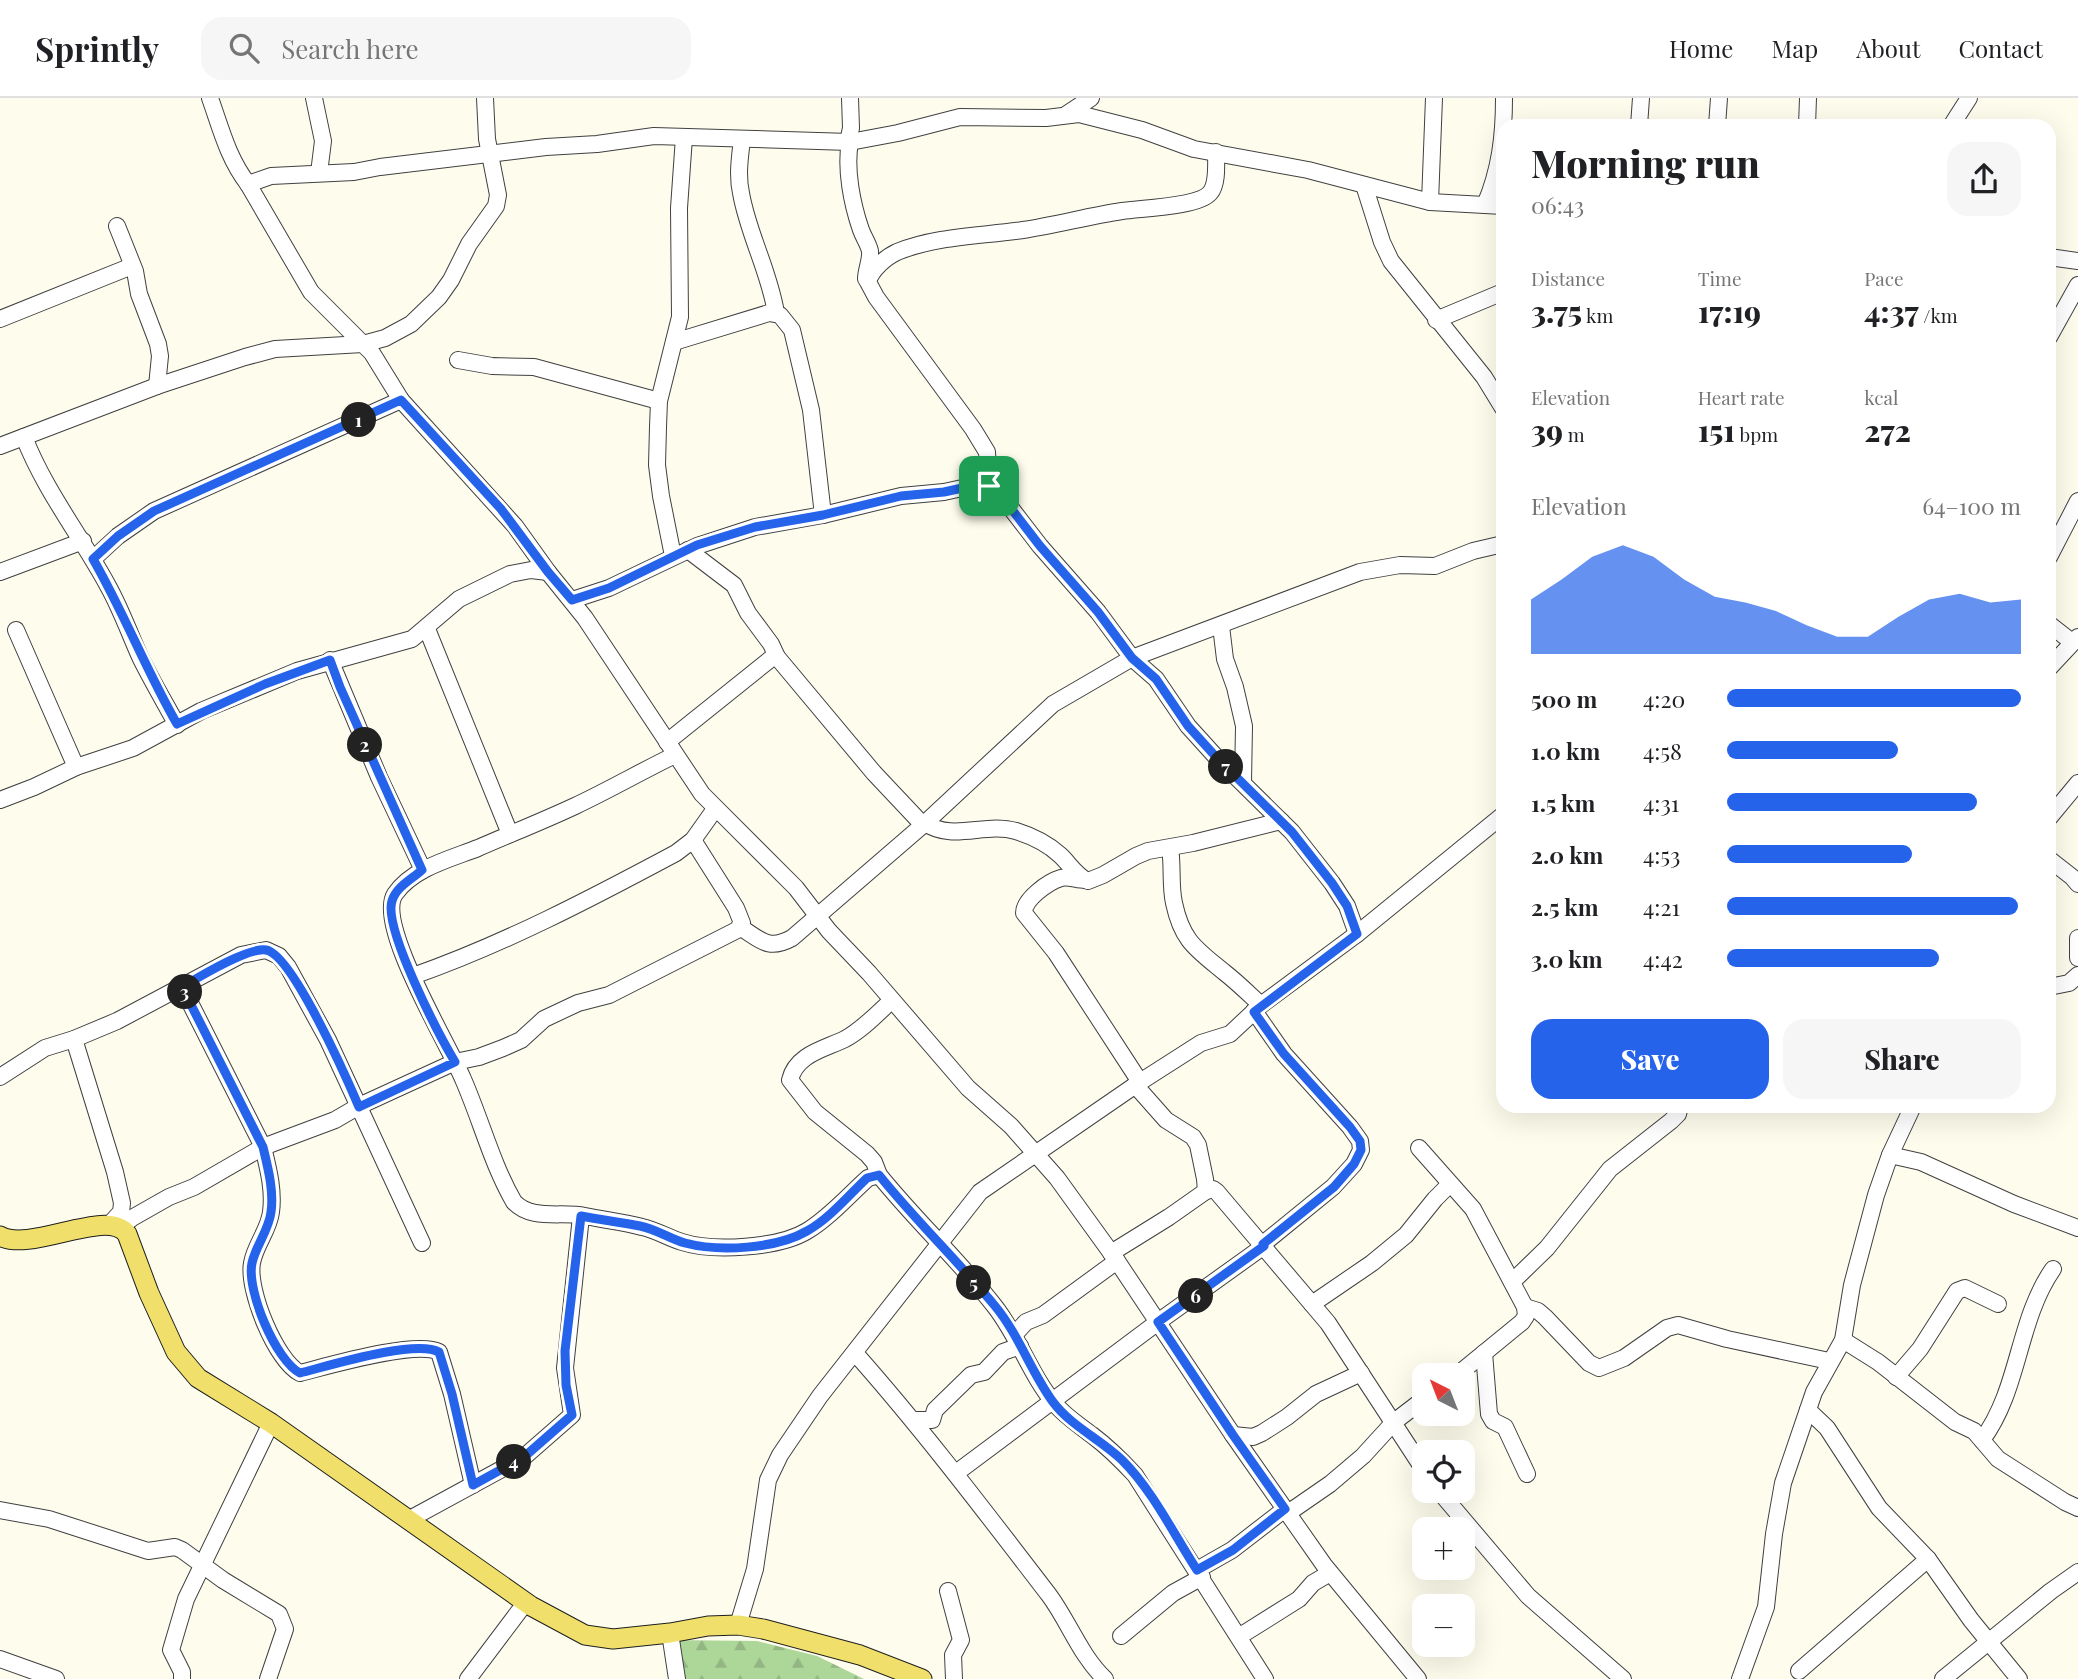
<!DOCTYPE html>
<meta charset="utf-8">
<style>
body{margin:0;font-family:"Playfair Display",serif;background:#f6f6f6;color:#202124;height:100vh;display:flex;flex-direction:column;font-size:26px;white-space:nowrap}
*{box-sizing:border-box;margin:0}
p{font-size:23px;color:#757577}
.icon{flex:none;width:38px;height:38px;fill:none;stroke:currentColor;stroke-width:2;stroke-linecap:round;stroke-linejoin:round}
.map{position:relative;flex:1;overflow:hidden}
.drawer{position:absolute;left:1496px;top:21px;width:560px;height:994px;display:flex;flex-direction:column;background:#fff;border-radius:21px;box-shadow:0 7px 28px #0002}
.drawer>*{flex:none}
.needle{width:46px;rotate:318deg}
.controls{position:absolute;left:1412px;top:1265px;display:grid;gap:14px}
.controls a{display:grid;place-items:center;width:63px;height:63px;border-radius:14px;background:#fff;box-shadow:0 7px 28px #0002;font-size:35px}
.pin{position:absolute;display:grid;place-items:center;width:60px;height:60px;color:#fff;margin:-30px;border-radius:14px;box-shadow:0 4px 10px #0006}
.km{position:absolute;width:35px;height:35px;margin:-18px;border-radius:50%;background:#222;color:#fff;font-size:19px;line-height:35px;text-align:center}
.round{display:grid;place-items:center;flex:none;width:74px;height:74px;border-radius:21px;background:#f6f6f6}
.headline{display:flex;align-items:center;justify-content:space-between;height:119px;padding:0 35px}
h1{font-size:38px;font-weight:800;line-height:52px}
.metrics{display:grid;grid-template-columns:repeat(3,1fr);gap:10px;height:119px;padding:7px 35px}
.metrics div{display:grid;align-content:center}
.metrics b{font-size:30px;font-weight:800}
.metrics small{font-size:19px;font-weight:400}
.metrics p{font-size:19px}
.chart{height:196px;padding:14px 35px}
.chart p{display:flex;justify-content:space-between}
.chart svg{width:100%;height:126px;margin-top:7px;fill:#2563eb;opacity:.7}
.button{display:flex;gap:14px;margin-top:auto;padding:14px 35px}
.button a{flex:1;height:80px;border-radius:21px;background:#2563eb;color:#fff;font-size:28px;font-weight:800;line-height:80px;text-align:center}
.button a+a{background:#f6f6f6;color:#202124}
ul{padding:0 35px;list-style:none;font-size:23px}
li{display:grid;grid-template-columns:112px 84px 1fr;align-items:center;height:52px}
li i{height:18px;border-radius:9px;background:#2563eb}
header{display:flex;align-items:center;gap:42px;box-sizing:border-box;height:98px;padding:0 35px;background:#fff;border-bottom:2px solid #e0e0e0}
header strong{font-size:33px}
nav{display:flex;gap:38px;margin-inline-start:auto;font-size:24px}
.search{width:490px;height:63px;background:#f6f6f6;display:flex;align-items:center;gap:18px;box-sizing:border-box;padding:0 24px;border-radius:21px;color:#757577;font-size:26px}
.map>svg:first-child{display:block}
.forest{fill:url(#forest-firs)}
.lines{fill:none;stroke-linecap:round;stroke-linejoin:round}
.minor-casing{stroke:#404040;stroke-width:18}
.major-casing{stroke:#1e1e1e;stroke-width:21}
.minor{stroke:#fff;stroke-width:16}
.major{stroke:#f0e06b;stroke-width:19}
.route-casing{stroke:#fff;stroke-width:14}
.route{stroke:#2563eb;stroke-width:9}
</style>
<header>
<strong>Sprintly</strong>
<div class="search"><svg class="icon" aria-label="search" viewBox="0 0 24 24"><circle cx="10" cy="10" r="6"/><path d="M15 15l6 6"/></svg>Search here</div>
<nav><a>Home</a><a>Map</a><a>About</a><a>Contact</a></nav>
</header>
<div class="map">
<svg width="2078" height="1581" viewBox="0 0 2078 1581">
<defs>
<pattern id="forest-firs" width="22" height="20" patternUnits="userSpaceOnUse" patternTransform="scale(1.75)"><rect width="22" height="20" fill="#add699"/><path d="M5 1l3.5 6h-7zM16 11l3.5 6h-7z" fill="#94b683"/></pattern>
</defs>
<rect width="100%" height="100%" fill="#fefded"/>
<polygon class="forest" points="669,1542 757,1543 817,1558 864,1581 680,1581"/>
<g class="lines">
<defs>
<g id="minor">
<path d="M210 0C221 31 228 60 248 86L311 194 372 255 401 302 515 428 548 474 585 520 702 696 796 790 829 833 869 875 968 990 1011 1028 1057 1080 1117 1163 1233 1337 1324 1467 1418 1581"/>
<polyline points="314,0 323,43 319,75"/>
<polyline points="1067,16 1091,0"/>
<polyline points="1639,28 1641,0"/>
<polyline points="1717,28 1719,0"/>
<polyline points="1807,28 1808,0"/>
<polyline points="1951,28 1969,0"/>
<path d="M742 41C740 59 737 77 741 95 748 136 769 172 776 215"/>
<polyline points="848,44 851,30 850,0"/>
<path d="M850 44C845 71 852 106 861 132 864 140 868 145 870 153 871 163 866 171 866 181"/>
<polyline points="248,86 271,78 354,74 380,69 546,49 597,46 654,38 850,44 898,35 960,19 1046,20 1079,16 1142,32 1194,51 1308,72 1430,104 1503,108"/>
<polyline points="1364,87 1382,144 1391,163 1484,279 1503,310"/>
<polyline points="1430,104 1434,0"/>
<path d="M1485 107C1500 72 1504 38 1504 0"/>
<polyline points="117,128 135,173 139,196 158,246 160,258 157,288"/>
<polyline points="2049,159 2078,163"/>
<polyline points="0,221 132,168"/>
<polyline points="1436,222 1503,194"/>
<polyline points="2049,239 2078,187"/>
<polyline points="674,244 769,215 780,217 792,232 811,312 823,417"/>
<polyline points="458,262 492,268 534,269 659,303"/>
<path d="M24 339C45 393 81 438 108 488 121 511 130 537 141 561 152 583 165 605 177 627"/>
<polyline points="0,348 157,288 245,259 275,251 363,246 385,240 411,226 439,199 451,182 469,146 496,108 498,97 487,41 485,0"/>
<path d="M989 388 987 354 973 331 876 199 868 184C871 172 886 159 897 154 936 138 982 138 1023 132 1056 127 1089 118 1122 113 1141 110 1198 109 1210 95 1218 86 1216 65 1216 54"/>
<polyline points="688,452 734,487 748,515 771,546 777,559"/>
<polyline points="673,458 661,398 657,367 658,329 659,303 680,219 679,110 684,39"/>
<polyline points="2049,459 2078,403"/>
<polyline points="93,461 118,438 154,413 401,302"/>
<polyline points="0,474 83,443"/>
<polyline points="572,502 609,490 697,448 755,429 823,417 901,398 944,394 976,387 989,388 1003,400 1040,448 1098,514 1132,560 1156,581 1188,628 1217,660 1292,734 1332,785 1347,808 1357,836"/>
<polyline points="2049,526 2072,544"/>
<polyline points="1221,528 1225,561 1235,589 1244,628 1243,684"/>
<polyline points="427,531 510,736"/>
<polyline points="16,532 76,669"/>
<polyline points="330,562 379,679 423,772"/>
<polyline points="2049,570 2078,539"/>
<polyline points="667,644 773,559 777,559 874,675 923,727"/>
<path d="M675 657C642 673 609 692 575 708 543 723 510 736 478 750 450 761 413 770 395 796 375 826 449 947 463 981 481 1022 492 1066 514 1104 532 1123 561 1113 585 1118 604 1122 624 1124 642 1129 656 1132 669 1140 682 1144 713 1154 779 1150 807 1133 829 1120 849 1097 868 1080L879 1077C916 1123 960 1163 996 1210 1019 1240 1031 1278 1055 1306 1066 1319 1079 1327 1092 1337 1108 1349 1122 1363 1135 1377L1265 1581"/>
<polyline points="0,702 34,689 76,669 133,650 201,613 297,573 412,541 459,501 510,476 531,472 548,474"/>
<polyline points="2049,720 2078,685"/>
<path d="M925 725C953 744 985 724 1016 733 1032 738 1048 746 1060 757 1069 765 1076 778 1088 783L1103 777 1136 758 1148 753 1193 745 1281 723"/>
<path d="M1170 750C1173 768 1170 787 1174 805 1182 843 1196 851 1224 874 1237 884 1249 896 1261 907"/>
<polyline points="2049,761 2072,779 2078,786"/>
<path d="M1085 782C1077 782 1068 778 1061 780 1048 784 1024 801 1024 815L1056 855 1140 984"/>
<path d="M740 829C761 842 768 853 792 840L923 727 1053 606 1132 560 1360 474 1400 467 1435 468 1473 453 1503 446"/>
<polyline points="2078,840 2078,860"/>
<path d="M413 878C504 846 590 801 676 755L693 742 715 711"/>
<path d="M182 889 263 1049C268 1070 274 1092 271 1114 269 1132 255 1147 252 1165 247 1192 276 1263 300 1275 328 1268 416 1242 439 1254L452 1296 473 1387"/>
<polyline points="2049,889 2069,885 2078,877"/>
<polyline points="1254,913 1284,956 1350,1029 1360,1043 1361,1052 1354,1066 1333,1089 1263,1146"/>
<polyline points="74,941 115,1074 122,1105 121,1114 109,1127"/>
<polyline points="0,979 45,950 74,941 117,923 241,857 266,852 279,858 288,869 328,942 422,1145"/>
<polyline points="1135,987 1166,1022 1193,1039 1198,1047 1205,1081 1206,1093"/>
<polyline points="1419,1050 1473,1111 1525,1209 1526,1218 1522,1224 1456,1278"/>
<polyline points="1890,1057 1921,1064 2014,1106 2078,1130"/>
<path d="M879 1077 874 1064 867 1056 815 1014 790 982C796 956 825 951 845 941 862 932 878 915 892 902"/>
<polyline points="120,1129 132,1120 169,1099 194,1089 263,1049 335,1022 359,1008 455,964 479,959 503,950 521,942 544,921 578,905 609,897 737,832 742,825 736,810 693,742"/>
<polyline points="1111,1155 1169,1119 1206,1093 1213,1091 1217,1094 1328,1225 1424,1372"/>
<polyline points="1512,1184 1547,1150 1610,1071 1671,1023 1678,1016 1680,1008"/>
<polyline points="1312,1206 1372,1165 1406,1137 1435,1101 1450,1086"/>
<polyline points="1525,1209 1538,1213 1545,1219 1589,1265 1599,1270 1624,1260 1667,1230 1678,1227 1727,1241 1829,1263"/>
<polyline points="1014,1237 1026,1224 1043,1217 1117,1163"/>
<polyline points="1843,1242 1878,1264 1955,1324 1974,1333 1998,1361 2065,1404 2078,1410"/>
<path d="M855 1255C924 1333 986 1415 1049 1497 1069 1524 1080 1557 1105 1581"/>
<polyline points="1484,1255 1489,1316 1493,1323 1505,1329 1527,1376"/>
<polyline points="1896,1279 1920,1251 1957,1193 1965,1190 1998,1206"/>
<polyline points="1808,1312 1827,1330 1879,1410 1928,1461 1971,1522 2019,1581"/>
<polyline points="915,1322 932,1322 935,1312 971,1277 984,1274 1003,1254 1020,1248"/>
<polyline points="1233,1337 1253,1339 1262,1335 1287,1319 1316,1296 1361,1275"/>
<path d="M1982 1342C2020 1291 2017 1223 2053 1171"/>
<polyline points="956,1375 1158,1224 1264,1148"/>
<polyline points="1439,1393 1528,1498 1623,1581"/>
<polyline points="0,1412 49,1421 148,1453 175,1449 182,1452 223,1482 279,1516 285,1531 268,1581"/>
<polyline points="1288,1415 1330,1386 1363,1358 1394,1324 1424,1301"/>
<polyline points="410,1421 524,1359 572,1317 565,1270 581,1118"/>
<polyline points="1197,1472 1232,1452 1285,1411"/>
<polyline points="948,1493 961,1542 953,1557 954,1581"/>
<polyline points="738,1527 755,1471 768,1382 780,1357 820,1298 980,1094 1140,984 1201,945 1230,936 1261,907 1357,836 1503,717"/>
<polyline points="670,1535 677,1581"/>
<polyline points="1121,1538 1173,1495 1202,1479"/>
<polyline points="1240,1538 1299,1501 1313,1485 1330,1475"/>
<polyline points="0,1561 56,1581"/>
<polyline points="1799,1573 1928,1461"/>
<polyline points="182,1581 182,1574 171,1552 186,1501 271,1325"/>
<polyline points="468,1581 526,1504"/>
<polyline points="1740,1581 1766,1509 1774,1436 1783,1385 1814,1294 1843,1242 1852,1187 1876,1097 1890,1057 1913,1008"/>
<polyline points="1943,1581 2051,1493 2078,1474"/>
</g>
<path id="major" d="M0 1138C31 1155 107 1109 127 1136L149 1195 176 1254 198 1280 271 1325 531 1508 585 1537 613 1541 670 1535 708 1528 738 1527 763 1531 860 1557 922 1581"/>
</defs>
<use href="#minor" class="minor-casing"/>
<use href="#major" class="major-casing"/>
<use href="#minor" class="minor"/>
<use href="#major" class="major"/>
</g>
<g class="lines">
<defs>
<path id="route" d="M401 302 501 411 548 474 572 502 609 490 697 447 755 429 823 417 901 398 944 394 976 387 989 388 1003 400 1040 448 1098 514 1132 560 1156 581 1188 628 1217 660 1292 734 1332 785 1347 808 1357 836 1254 914 1284 956 1350 1029 1360 1043 1361 1052 1354 1066 1334 1089 1263 1146 1264 1148 1158 1224 1233 1337 1285 1411 1233 1452 1197 1472C1173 1435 1153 1393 1122 1362 1100 1341 1071 1328 1053 1304 1031 1274 1019 1237 995 1208 958 1163 916 1123 879 1077L867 1080C849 1097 829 1121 807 1133 776 1151 719 1154 685 1145 670 1141 656 1131 640 1128 620 1124 601 1122 581 1118L565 1253 566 1287 572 1317 524 1359 473 1387 452 1296 439 1254C415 1241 328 1268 300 1275 276 1263 246 1192 252 1165 256 1147 269 1132 271 1114 274 1093 268 1070 263 1049L182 889C199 879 248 849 266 852 292 856 347 981 359 1009L455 964C439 937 383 830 392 803 396 789 412 781 422 772L340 589 330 562 265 586 177 626C146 572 124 515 93 461L118 438 154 413Z"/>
</defs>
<use href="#route" class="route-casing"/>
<use href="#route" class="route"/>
</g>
</svg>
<div class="controls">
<a><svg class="needle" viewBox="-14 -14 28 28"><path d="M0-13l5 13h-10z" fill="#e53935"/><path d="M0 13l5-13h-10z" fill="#757577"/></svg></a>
<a><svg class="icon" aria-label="locate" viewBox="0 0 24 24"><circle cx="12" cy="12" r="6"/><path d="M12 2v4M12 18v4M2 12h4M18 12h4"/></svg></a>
<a>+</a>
<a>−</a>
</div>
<div class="pin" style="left:989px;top:388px;background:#1e9e55"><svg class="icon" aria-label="arrive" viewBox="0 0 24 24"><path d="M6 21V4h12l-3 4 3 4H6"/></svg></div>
<b class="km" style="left:359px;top:322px">1</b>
<b class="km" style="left:365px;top:647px">2</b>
<b class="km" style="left:185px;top:894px">3</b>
<b class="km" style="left:514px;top:1364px">4</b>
<b class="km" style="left:974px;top:1185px">5</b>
<b class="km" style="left:1196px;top:1198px">6</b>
<b class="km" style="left:1226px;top:669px">7</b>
<section class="drawer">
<div class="headline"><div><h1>Morning run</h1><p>06:43</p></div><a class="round"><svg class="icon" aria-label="share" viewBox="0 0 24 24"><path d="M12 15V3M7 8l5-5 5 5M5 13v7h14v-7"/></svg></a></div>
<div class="metrics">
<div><p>Distance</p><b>3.75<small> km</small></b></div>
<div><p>Time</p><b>17:19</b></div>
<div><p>Pace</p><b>4:37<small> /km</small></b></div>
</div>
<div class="metrics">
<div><p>Elevation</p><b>39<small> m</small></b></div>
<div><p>Heart rate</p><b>151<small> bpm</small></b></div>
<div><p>kcal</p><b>272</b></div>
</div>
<div class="chart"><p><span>Elevation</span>64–100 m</p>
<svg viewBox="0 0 160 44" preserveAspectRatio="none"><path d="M0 44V25L10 18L20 10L30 6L40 10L50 18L60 24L70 26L80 29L90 34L100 38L110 38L120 31L130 25L140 23L150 26L160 25V44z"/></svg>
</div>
<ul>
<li><b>500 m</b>4:20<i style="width:100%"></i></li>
<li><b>1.0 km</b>4:58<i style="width:58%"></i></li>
<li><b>1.5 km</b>4:31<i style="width:85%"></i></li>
<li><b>2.0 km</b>4:53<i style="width:63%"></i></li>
<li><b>2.5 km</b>4:21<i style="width:99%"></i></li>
<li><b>3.0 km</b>4:42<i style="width:72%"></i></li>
</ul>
<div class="button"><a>Save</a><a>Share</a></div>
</section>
</div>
